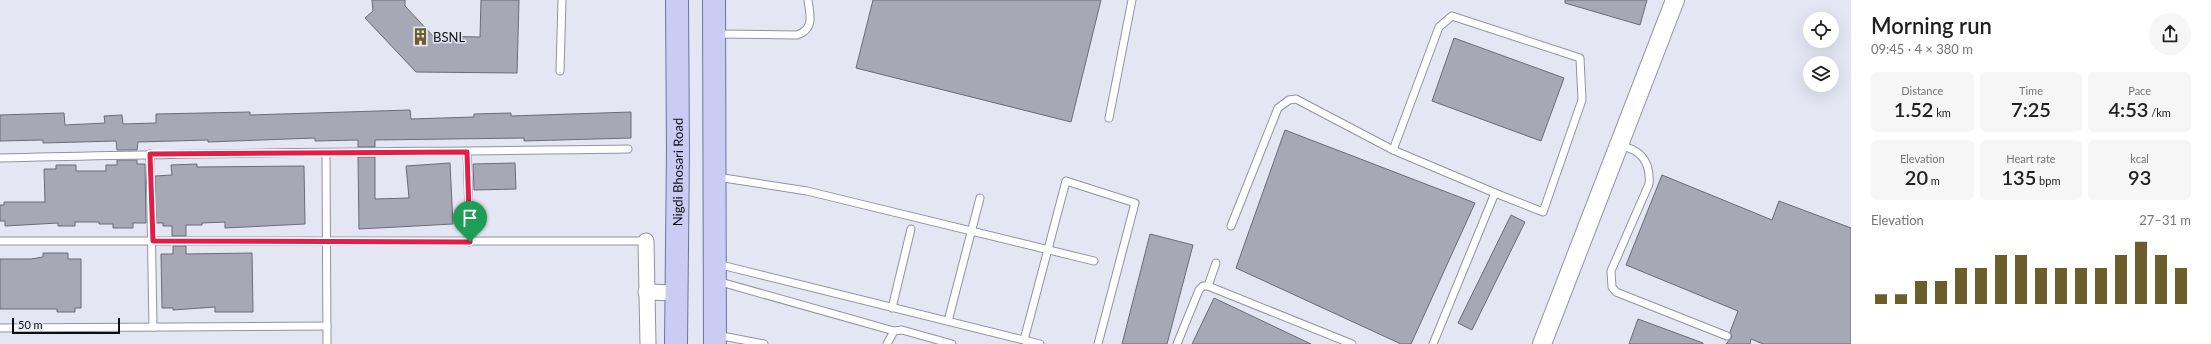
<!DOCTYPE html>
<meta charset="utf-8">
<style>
body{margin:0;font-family:Lato,sans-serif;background:#f6f6f6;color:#202124;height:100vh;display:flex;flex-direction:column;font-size:15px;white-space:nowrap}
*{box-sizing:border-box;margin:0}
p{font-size:13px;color:#757577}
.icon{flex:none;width:22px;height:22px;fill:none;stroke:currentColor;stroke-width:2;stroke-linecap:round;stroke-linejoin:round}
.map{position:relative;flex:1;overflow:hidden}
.side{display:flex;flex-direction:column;background:#fff;width:360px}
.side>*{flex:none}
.controls{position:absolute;left:1803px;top:12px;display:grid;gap:8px}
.controls a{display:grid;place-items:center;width:36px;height:36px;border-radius:50%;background:#fff;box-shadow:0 4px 16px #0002;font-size:20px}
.scale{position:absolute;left:12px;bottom:10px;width:108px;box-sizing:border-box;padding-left:4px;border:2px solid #0d0e12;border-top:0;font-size:11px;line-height:14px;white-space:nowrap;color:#0d0e12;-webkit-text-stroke:3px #e4e6f4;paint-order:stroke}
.pin{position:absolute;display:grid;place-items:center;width:34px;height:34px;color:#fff;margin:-41px -17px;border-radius:50% 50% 50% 0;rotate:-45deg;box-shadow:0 0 4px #0007}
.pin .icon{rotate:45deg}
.round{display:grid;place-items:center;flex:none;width:42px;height:42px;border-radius:21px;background:#f6f6f6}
.overview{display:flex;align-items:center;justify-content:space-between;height:68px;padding:0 20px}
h1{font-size:22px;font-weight:600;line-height:30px}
.figures{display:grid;grid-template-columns:repeat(3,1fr);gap:6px;height:68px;padding:4px 20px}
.figures div{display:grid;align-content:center;border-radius:6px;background:#f6f6f6;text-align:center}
.figures b{font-size:20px;font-weight:600}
.figures small{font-size:11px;font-weight:400}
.figures p{font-size:11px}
.chart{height:112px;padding:8px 20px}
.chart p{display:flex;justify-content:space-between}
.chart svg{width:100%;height:72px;margin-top:4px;stroke:#6b5e2b;stroke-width:6}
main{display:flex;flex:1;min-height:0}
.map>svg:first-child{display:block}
.building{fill:#a6a8b5;stroke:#6a6b77}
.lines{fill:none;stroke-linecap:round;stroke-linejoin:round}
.service-casing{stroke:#9293a0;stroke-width:9}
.minor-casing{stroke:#9293a0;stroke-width:17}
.tertiary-casing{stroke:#9293a0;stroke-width:20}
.primary-casing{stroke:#7073a0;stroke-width:24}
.service{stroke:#fff;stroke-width:7}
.minor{stroke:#fff;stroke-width:15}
.tertiary{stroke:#fff;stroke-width:18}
.primary{stroke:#caccf4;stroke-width:22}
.route-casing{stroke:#fff;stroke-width:8}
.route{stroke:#e11d48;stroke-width:5}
.labels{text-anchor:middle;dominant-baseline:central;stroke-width:3;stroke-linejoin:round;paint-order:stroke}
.poi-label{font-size:13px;fill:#0d0e12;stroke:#e4e6f4;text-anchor:start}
.street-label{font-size:13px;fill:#0d0e12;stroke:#e4e6f4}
</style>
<main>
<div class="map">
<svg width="1851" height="344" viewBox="0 0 1851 344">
<rect width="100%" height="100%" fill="#e4e6f4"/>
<g class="building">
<polygon points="372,0 405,0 405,6 433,36 480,37 481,0 519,0 517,73 416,72 365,18 373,11"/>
<polygon points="873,0 1101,0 1071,122 856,68"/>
<polygon points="1565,0 1647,0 1640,25 1565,3"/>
<polygon points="1454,38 1564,78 1541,141 1432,101"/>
<polygon points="410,110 411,119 474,117 474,114 511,113 511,116 631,112 631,138 524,141 524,138 375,140 375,147 358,147 358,140 315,141 315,138 208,142 208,140 138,142 137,150 117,150 116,141 43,143 43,140 0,141 0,115 64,113 65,125 105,123 104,116 122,115 123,124 156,123 156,114 250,112 250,115"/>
<polygon points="1285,130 1475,203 1411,344 1401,344 1236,268"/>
<polygon points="358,157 375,157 375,199 409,198 406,166 450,163 453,224 359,229"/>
<polygon points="117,160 137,160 137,164 145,164 146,223 133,223 133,228 113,228 113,224 99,224 99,222 75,222 75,226 58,226 58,223 5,226 5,221 0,221 0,205 4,205 4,202 45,202 44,169 56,169 56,165 76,165 76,171 106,171 106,165 117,165"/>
<polygon points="515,163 516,189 474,190 473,164"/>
<polygon points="197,164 197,167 304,166 305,224 225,228 225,222 202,223 202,225 186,225 186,236 172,236 172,226 163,226 163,223 156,223 155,176 172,175 171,165"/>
<polygon points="1662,175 1772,220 1779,201 1851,228 1851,344 1763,344 1751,339 1750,344 1726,344 1732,337 1730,332 1738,311 1626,265"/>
<polygon points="1511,215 1525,222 1472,330 1458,323"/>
<polygon points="1150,234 1193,245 1167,344 1122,344"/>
<polygon points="173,246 186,246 186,254 252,253 253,312 215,312 215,307 173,310 173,308 162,308 161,254 173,254"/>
<polygon points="43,253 68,253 68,259 81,259 81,308 75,308 75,312 57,312 57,309 0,309 0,259 31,259 43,257"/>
<polygon points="1214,298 1311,344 1192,344"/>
<polygon points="1638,319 1703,343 1703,344 1629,344"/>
</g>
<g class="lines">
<defs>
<g id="service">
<path d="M716 34 797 35C815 29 810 15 808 0"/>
<polyline points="560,71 562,0"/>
<polyline points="1109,118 1132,0"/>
<path d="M1618 145C1640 149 1651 161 1649 184L1611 271 1612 287 1616 292 1727 336"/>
<polyline points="1393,150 1439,27 1452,16 1580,58 1582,100 1543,212 1495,193"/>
<polyline points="467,152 470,242"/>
<polyline points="150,154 153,327"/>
<polyline points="326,154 327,344"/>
<path d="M0 158C209 152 418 152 628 149"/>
<polyline points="717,177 807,191 1094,261"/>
<polyline points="1231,226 1278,108 1289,100 1296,99 1393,150 1495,193 1433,344"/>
<polyline points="0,241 646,241"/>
<polyline points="717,264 1040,344"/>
<polyline points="717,281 894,331"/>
<polyline points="1208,286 1216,263"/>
<polyline points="892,308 911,229"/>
<polyline points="948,321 980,198"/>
<polyline points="0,328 327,326"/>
<polyline points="717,335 764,344"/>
<polyline points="1024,340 1066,181 1135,203 1098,344"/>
<polyline points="887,344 894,331 902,330 952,344"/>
<polyline points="1177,344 1199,290 1203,286 1208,286 1352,344"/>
</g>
<g id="minor">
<polyline points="646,241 648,344"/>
<polyline points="646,292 677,293"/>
</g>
<polyline id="tertiary" points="1542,344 1675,0"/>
<g id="primary">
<polyline points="714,0 715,344"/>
<path id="s1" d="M676 344 678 150 677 0"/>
</g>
</defs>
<use href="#service" class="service-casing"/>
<use href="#minor" class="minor-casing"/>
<use href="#tertiary" class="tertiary-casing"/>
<use href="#primary" class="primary-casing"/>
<use href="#service" class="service"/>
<use href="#minor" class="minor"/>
<use href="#tertiary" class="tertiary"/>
<use href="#primary" class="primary"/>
</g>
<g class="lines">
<defs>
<polygon id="route" points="467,152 470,242 153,241 150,154"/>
</defs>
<use href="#route" class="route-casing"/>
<use href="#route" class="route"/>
</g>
<defs>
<symbol id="building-bare" viewBox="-9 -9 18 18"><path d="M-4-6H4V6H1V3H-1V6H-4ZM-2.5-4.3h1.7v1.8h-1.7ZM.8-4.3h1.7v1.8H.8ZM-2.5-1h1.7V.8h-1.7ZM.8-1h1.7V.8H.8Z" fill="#6b5e2b" stroke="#e4e6f4" stroke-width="2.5" paint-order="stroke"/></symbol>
</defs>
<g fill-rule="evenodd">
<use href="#building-bare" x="408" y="24" width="25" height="25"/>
</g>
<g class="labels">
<g class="poi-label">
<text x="433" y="37">BSNL</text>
</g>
<g class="street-label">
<text stroke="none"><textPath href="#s1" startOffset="172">Nigdi Bhosari Road</textPath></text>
</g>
</g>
</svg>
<div class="controls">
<a><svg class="icon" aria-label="locate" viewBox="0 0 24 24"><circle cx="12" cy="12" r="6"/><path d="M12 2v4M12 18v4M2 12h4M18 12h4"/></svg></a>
<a><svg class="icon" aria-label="layers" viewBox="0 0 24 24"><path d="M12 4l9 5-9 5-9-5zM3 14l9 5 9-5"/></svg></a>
</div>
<div class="scale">50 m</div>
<div class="pin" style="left:470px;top:242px;background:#1e9e55"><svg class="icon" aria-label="arrive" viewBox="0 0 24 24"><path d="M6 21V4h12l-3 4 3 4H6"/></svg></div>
</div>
<section class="side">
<div class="overview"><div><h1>Morning run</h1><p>09:45 · 4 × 380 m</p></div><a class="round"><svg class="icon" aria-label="share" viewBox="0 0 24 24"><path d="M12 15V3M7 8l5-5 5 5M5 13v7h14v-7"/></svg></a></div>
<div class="figures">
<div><p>Distance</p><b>1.52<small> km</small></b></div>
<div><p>Time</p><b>7:25</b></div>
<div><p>Pace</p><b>4:53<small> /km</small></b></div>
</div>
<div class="figures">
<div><p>Elevation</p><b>20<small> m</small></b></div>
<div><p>Heart rate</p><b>135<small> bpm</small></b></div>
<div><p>kcal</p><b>93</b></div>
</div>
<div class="chart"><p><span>Elevation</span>27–31 m</p>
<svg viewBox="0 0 160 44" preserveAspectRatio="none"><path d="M5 44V38M15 44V38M25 44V30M35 44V30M45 44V22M55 44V22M65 44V14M75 44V14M85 44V22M95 44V22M105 44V22M115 44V22M125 44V14M135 44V6M145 44V14M155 44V22"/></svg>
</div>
</section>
</main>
